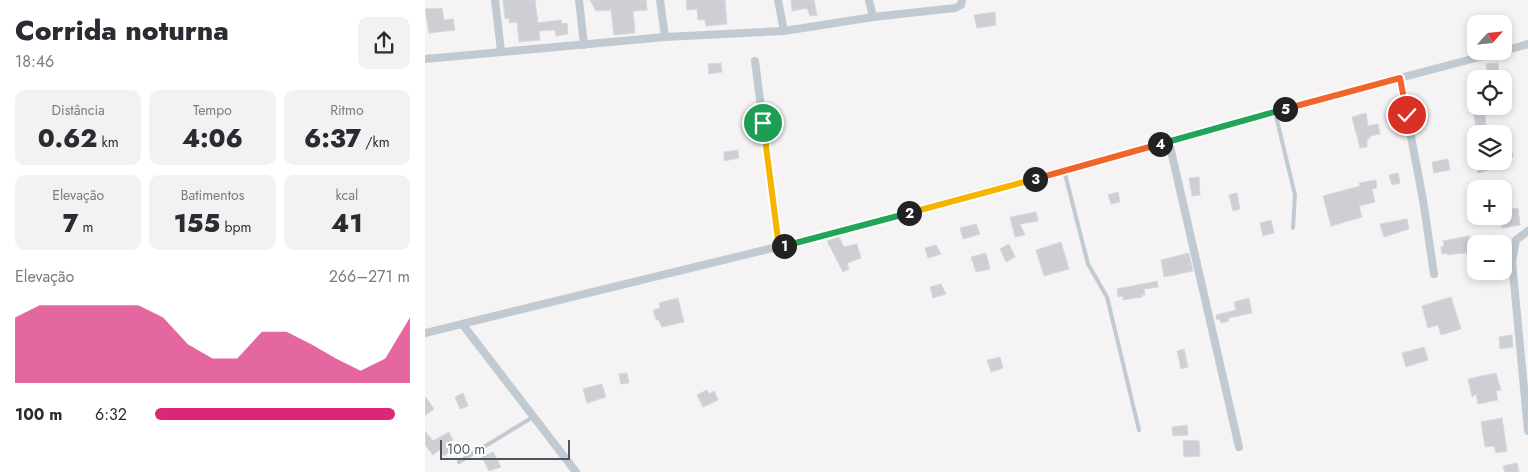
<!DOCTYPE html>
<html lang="pt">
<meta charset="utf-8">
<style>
body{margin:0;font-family:Jost,sans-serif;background:#f2f2f3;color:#2b2b33;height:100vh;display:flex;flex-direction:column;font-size:19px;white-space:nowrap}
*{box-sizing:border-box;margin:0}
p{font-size:16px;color:#7c7c81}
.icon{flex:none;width:28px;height:28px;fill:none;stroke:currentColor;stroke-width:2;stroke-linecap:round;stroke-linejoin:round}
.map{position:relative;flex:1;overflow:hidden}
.panel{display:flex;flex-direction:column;background:#fff;width:425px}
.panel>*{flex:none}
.needle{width:32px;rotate:63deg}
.buttons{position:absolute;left:1042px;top:15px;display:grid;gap:10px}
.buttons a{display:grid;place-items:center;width:45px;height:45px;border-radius:10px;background:#fff;box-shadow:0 2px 8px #0003;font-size:25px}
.scale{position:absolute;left:15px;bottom:12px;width:130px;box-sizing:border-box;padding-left:5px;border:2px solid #4a5661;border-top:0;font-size:14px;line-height:18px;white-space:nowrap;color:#4a5661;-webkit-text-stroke:4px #fff;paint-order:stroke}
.pin{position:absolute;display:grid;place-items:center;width:42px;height:42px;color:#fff;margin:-21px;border:2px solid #fff;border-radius:50%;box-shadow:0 1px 5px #0007}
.km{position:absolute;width:25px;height:25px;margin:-12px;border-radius:50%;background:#222;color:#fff;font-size:14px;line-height:25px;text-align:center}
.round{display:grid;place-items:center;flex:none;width:52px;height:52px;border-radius:10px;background:#f2f2f3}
.summary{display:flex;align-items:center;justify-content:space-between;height:85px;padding:0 15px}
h1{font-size:28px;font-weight:800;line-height:38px}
.metrics{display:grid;grid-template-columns:repeat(3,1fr);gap:8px;height:85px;padding:5px 15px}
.metrics div{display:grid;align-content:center;border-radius:10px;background:#f2f2f3;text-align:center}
.metrics b{font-size:25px;font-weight:800}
.metrics small{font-size:14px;font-weight:400}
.metrics p{font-size:14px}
.chart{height:140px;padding:10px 15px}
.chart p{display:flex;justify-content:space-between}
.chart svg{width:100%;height:90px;margin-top:5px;fill:#db2777;opacity:.7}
ul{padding:0 15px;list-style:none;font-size:16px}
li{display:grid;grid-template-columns:80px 60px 1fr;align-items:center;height:38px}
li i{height:12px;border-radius:6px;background:#db2777}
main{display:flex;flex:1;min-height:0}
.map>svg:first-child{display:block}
.building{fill:#cdcfd5;stroke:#d7d9de}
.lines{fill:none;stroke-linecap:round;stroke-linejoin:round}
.service{stroke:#c1cad2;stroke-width:4}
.minor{stroke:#c1cad2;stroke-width:8}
.split-1-casing{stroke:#fff;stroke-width:10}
.split-2-casing{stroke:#fff;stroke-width:10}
.split-3-casing{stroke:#fff;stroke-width:10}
.split-4-casing{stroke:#fff;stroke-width:10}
.split-5-casing{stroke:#fff;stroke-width:10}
.split-6-casing{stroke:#fff;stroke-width:10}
.split-1{stroke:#f5b400;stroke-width:6}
.split-2{stroke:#22a559;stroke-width:6}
.split-3{stroke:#f5b400;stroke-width:6}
.split-4{stroke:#f0652b;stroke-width:6}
.split-5{stroke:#22a559;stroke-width:6}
.split-6{stroke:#f0652b;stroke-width:6}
</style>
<main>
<section class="panel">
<div class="summary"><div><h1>Corrida noturna</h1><p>18:46</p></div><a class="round"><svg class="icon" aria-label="share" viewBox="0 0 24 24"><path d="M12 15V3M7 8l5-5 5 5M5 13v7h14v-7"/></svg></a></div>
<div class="metrics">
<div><p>Distância</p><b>0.62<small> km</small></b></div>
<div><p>Tempo</p><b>4:06</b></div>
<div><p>Ritmo</p><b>6:37<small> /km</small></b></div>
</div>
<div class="metrics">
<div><p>Elevação</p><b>7<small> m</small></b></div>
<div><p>Batimentos</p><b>155<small> bpm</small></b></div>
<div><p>kcal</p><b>41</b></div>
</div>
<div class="chart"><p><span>Elevação</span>266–271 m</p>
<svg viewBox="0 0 160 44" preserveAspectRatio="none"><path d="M0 44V12L10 6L20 6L30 6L40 6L50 6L60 12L70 25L80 32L90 32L100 19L110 19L120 25L130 32L140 38L150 32L160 12V44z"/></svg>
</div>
<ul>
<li><b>100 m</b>6:32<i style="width:94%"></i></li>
</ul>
</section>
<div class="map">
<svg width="1103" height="472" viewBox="0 0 1103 472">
<rect width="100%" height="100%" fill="#f5f3f3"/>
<g class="building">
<polygon points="78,0 110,0 113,23 136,20 137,24 142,23 143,34 131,36 130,30 128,30 114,31 115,40 94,42 92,22 84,23 84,18 80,19"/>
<polygon points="165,0 221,0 222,10 208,11 210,33 189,35 186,10 171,11"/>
<polygon points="261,0 300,0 302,24 281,26 280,20 273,20 272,9 262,10"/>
<polygon points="366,0 389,0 392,15 385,16 382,8 367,11"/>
<polygon points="9,8 9,9 17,8 19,20 28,19 30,30 4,33 0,9"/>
<polygon points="570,12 571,25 552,28 549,15"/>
<polygon points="296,63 297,72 284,74 283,64"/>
<polygon points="1073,63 1074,79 1067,79 1066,72 1062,72 1061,64"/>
<polygon points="941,113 943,126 953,124 955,134 945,136 945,138 942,139 942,147 935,148 927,117"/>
<polygon points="1060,113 1061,127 1051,128 1049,114"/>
<polygon points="1081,142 1083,149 1086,148 1088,157 1085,157 1087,164 1053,173 1051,165 1064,161 1079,161 1079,143"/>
<polygon points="313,150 314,158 299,161 299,152"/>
<polygon points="1023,159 1025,170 1009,173 1007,162"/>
<polygon points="973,173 975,183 967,185 964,175"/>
<polygon points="774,177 775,195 767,196 764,178"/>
<polygon points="951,180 952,188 947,189 950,202 934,206 937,217 906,226 898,196 935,186 934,183"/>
<polygon points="693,192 695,202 686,204 683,195"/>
<polygon points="812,193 815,209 808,211 804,195"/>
<polygon points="1093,208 1095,225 1077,228 1076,216 1079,216 1079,210"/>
<polygon points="611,212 613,221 595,224 600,235 590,237 585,217"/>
<polygon points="982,219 984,229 959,237 955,224"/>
<polygon points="846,220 849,233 838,236 835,223"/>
<polygon points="551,224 555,234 538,239 535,228"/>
<polygon points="1044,236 1047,252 1022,255 1022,253 1017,254 1016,247 1019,246 1018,241"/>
<polygon points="414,237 419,247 432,244 436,258 422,263 424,269 418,272 402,241"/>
<polygon points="636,242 644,269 619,276 611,250"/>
<polygon points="584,244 590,257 581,262 575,249"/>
<polygon points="511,245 516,254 503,258 500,248"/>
<polygon points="561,253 565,269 551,272 546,257"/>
<polygon points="764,253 768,271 739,277 736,260"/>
<polygon points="732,281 733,287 719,289 720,295 717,295 717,297 698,300 698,296 693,297 692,289"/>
<polygon points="516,284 521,294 508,298 505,287"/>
<polygon points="1026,297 1036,329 1016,335 1013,325 1003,328 997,306"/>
<polygon points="253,298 259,322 237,327 233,319 231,320 228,310 235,308 234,303"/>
<polygon points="824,298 827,313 803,318 804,321 796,323 795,319 792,320 791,315 811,310 809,302"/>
<polygon points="1087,335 1088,347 1075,349 1074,337"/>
<polygon points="999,347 1003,360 981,367 977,353"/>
<polygon points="759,349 763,367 756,369 752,351"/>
<polygon points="575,357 578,368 566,372 562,360"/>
<polygon points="202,373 204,383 196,384 194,374"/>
<polygon points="1071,373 1076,390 1071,391 1073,400 1053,404 1051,394 1047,397 1043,379"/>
<polygon points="177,384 181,397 162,403 158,389"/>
<polygon points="282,390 284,394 289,391 293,400 278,407 272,395"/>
<polygon points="38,393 43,406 35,409 30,397"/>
<polygon points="0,396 9,409 0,416"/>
<polygon points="1077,418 1082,451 1071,453 1069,446 1060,447 1056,422"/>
<polygon points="762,425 763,435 748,436 747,427"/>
<polygon points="0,431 8,441 24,432 28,440 22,443 27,450 19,456 14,450 8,455 0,445"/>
<polygon points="771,440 771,441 774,441 775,456 759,457 758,441"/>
<polygon points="68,452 76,467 64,471 57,457"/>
<polygon points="1092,463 1094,472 1080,472 1078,466"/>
</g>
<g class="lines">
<g class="service">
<polyline points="850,112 870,195 868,228"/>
<polyline points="639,170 663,264 682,297 714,430"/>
<polyline points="34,462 108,417"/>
</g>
<g class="minor">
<polyline points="70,0 76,51"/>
<polyline points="154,0 159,45"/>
<polyline points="235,0 240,37"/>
<polyline points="353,0 359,31"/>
<polyline points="444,0 448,17"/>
<polyline points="1079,51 1103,44"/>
<polyline points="0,59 240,37 359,31 448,17 530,8 536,5 537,0"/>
<polyline points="330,61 354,247"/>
<polyline points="975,78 998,200 1009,274"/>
<polyline points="744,142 814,447"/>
<polyline points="1103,231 1091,240 1087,261 1103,431"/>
<polyline points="38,325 151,472"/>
<polyline points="0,333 401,235 975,78 1077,51"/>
</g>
</g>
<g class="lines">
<defs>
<polyline id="split-1" points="338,123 354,247 359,246"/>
<polyline id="split-2" points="359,246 484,213"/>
<polyline id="split-3" points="484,213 610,179"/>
<polyline id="split-4" points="610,179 735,144"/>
<polyline id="split-5" points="735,144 860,109"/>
<polyline id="split-6" points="860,109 975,78 982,115"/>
</defs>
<use href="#split-1" class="split-1-casing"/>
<use href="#split-2" class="split-2-casing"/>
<use href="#split-3" class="split-3-casing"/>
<use href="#split-4" class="split-4-casing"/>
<use href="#split-5" class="split-5-casing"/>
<use href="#split-6" class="split-6-casing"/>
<use href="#split-1" class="split-1"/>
<use href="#split-2" class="split-2"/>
<use href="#split-3" class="split-3"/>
<use href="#split-4" class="split-4"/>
<use href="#split-5" class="split-5"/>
<use href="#split-6" class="split-6"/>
</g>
</svg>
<div class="buttons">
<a><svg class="needle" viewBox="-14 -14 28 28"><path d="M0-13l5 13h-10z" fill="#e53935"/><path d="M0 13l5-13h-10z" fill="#7c7c81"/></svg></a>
<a><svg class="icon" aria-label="locate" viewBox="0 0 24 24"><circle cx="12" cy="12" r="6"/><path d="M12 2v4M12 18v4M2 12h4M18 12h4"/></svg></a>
<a><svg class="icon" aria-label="layers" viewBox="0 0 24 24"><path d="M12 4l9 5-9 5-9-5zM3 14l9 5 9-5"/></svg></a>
<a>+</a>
<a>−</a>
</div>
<div class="scale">100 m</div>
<div class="pin" style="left:338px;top:123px;background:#1e9e55"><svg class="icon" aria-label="arrive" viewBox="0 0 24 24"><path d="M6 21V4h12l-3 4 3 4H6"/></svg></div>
<div class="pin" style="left:982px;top:115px;background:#d93025"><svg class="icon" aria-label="check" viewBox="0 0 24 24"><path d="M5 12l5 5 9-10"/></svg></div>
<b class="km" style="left:359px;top:246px">1</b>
<b class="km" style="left:484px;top:213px">2</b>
<b class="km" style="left:610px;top:179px">3</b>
<b class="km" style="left:735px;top:144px">4</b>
<b class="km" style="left:860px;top:109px">5</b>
</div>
</main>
